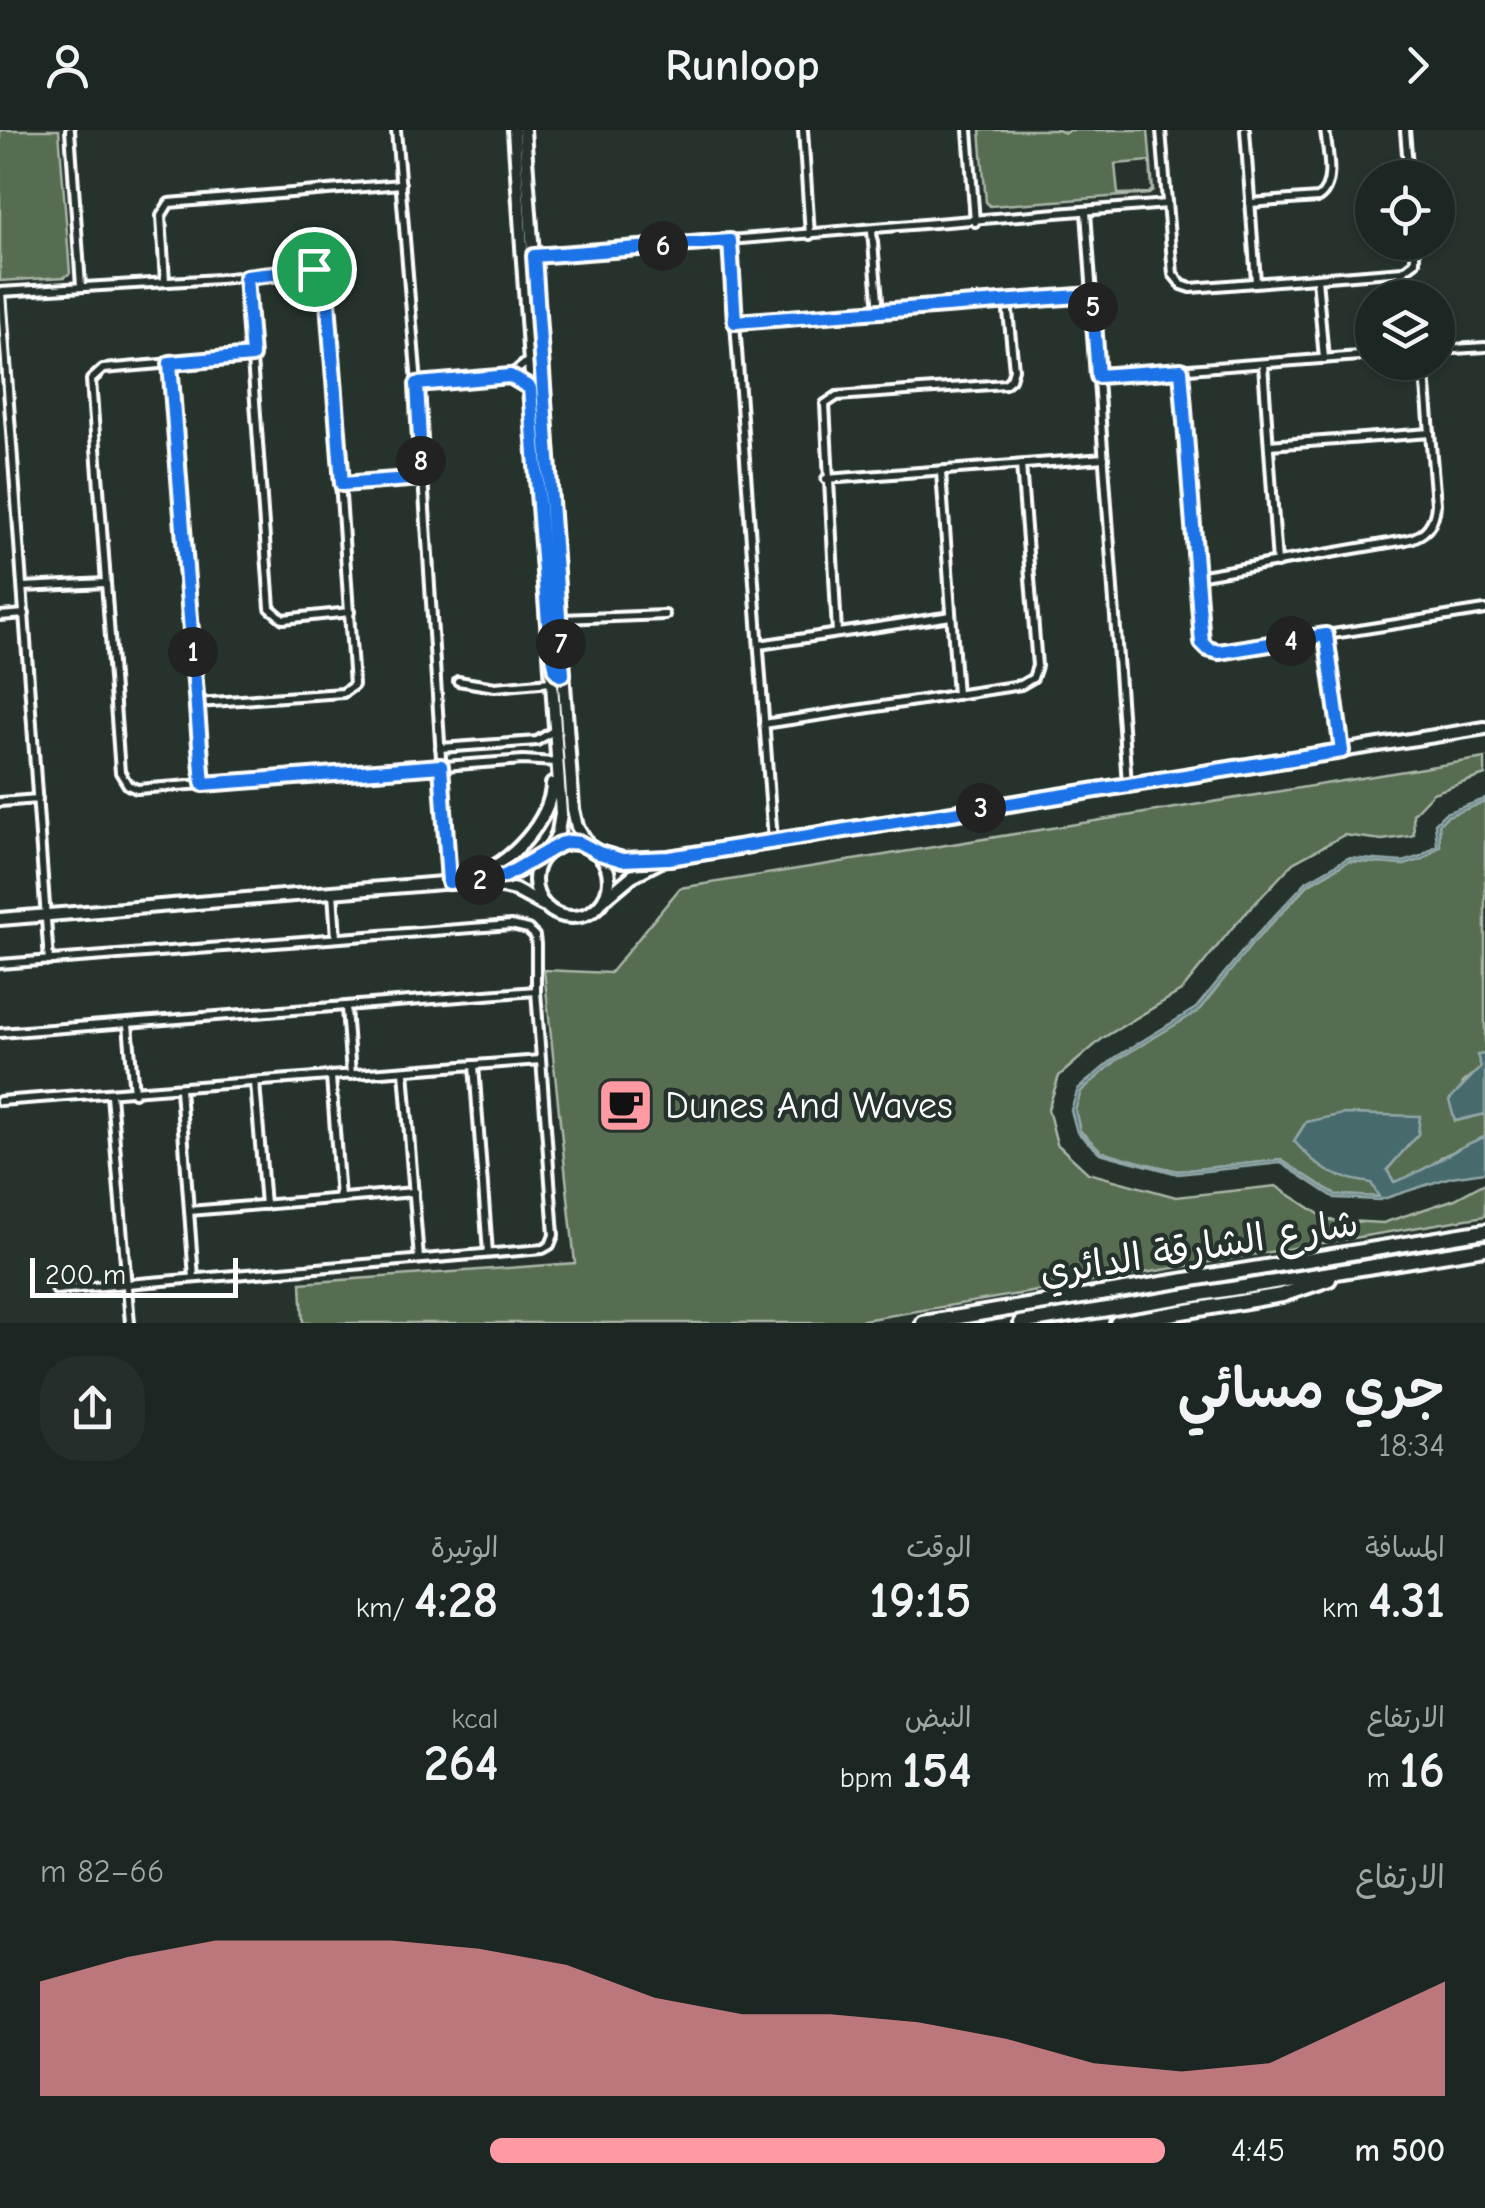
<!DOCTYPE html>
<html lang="ar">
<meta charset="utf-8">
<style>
body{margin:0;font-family:"Comic Neue","Playpen Sans Arabic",sans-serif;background:#252e2a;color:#f1f3f6;direction:rtl;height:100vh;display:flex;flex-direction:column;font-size:38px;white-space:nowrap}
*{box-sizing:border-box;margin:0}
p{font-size:32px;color:#a0a5a5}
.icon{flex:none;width:55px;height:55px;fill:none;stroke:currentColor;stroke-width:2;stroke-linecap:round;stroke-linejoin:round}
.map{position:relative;height:1193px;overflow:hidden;direction:ltr}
.details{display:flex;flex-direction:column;background:#1c2622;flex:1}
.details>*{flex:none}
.controls{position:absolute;left:1355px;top:30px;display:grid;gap:20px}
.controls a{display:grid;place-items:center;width:100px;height:100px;border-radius:50%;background:#1c2622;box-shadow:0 2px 8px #0004,0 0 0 2px #3a4340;font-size:50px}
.scale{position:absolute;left:30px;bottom:25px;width:208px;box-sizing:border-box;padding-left:10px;border:5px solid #fff;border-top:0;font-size:28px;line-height:35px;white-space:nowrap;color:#fff;-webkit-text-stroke:8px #26332d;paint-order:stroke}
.pin{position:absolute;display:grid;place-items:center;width:85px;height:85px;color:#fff;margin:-42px;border:5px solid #fff;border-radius:50%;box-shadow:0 2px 10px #0007}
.km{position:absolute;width:50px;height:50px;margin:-25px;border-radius:50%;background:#222;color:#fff;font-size:28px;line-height:50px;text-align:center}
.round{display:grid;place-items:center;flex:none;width:105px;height:105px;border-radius:40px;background:#252e2a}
.head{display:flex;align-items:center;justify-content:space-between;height:170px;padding:0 40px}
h1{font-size:55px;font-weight:600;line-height:75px}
.figures{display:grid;grid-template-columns:repeat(3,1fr);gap:15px;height:170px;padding:10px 40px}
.figures div{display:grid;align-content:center}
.figures b{font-size:50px;font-weight:600}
.figures small{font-size:28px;font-weight:400}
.figures p{font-size:28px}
.chart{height:280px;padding:20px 40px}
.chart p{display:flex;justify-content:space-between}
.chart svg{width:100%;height:180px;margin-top:10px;fill:#ff9aa2;opacity:.7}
ul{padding:0 40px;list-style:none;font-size:32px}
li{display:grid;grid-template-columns:160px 120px 1fr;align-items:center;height:75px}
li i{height:25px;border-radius:12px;background:#ff9aa2}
header{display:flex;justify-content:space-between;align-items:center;height:130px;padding:0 40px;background:#1c2622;font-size:45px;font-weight:600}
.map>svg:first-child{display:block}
.green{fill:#566d51;stroke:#aab6a8;stroke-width:2.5;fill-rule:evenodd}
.water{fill:#476a6d;stroke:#91a6a7;stroke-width:2.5}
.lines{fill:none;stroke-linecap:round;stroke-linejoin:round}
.street-casing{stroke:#fff;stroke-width:14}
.secondary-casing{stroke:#fff;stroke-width:18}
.highway-casing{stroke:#fff;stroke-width:20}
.street{stroke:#26332d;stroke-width:6}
.secondary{stroke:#26332d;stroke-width:10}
.highway{stroke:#26332d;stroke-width:12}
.route-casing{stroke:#fff;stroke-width:20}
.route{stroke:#1a73e8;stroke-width:12}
.labels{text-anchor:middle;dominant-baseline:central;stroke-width:9;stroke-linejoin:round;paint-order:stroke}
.poi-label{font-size:38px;fill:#fff;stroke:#26332d;text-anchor:start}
.street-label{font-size:38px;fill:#fff;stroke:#26332d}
</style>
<header><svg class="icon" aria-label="forward" viewBox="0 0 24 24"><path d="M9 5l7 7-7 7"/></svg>Runloop<svg class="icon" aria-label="person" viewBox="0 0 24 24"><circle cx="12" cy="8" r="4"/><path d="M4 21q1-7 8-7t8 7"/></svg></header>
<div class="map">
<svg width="1485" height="1193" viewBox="0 0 1485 1193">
<rect width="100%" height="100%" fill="#26332d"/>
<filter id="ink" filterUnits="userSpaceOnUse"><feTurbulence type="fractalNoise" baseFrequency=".01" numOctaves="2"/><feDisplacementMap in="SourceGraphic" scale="20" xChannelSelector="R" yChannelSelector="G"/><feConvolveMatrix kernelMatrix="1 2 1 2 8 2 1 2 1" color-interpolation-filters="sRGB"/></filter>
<g filter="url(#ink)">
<g class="green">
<polygon points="0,0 59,0 70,143 65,147 0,151"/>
<path d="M980 0H1058L1065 3 1070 0H1148L1153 61 1149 64 990 76 986 72ZM1150 31 1152 60 1149 63 1118 64 1115 34Z"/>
<polygon points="1485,628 1485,645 1433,663 1413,684 1414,704 1411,706 1382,710 1344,705 1293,733 1233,797 1181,861 1103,908 1059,946 1048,979 1057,1014 1088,1043 1176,1067 1276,1056 1328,1090 1383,1093 1455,1069 1485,1053 1485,1086 846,1193 303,1193 301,1153 575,1133 544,840 610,843 680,758"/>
<path d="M1485 672V924L1478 926 1482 937 1463 953 1456 991 1485 984V1007L1441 1027 1424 1042 1394 1052 1387 1040 1418 1004C1368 979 1360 981 1306 992L1294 1011C1323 1042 1330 1046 1372 1053L1379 1067 1336 1065 1281 1030 1178 1041 1139 1032 1101 1021 1080 1001 1075 980 1081 961 1118 929 1198 881 1252 814 1309 754 1349 731 1404 735 1423 729 1440 716 1439 694 1447 686Z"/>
</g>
<g class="water">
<path d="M1485 669V672L1447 686 1439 694 1440 716 1423 729 1404 735 1349 731 1309 753 1252 814 1198 881 1118 929 1081 961 1075 980 1080 1001 1101 1021 1139 1032 1178 1041 1281 1030 1336 1065 1379 1067 1371 1053C1329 1046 1323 1042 1294 1011L1306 992 1343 984 1420 986 1418 1004 1387 1040 1394 1052C1427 1042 1451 1018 1485 1007V1042L1451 1047 1380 1070 1335 1068 1281 1033 1178 1044 1100 1023 1077 1002 1071 980 1078 959 1116 927 1196 878 1250 812 1307 751 1348 728 1403 732 1421 726 1437 715 1435 693 1445 683Z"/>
<polygon points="1485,924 1485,984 1455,991 1449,970 1481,937 1477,925"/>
</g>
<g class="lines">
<defs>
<g id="street">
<polyline points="70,0 81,156"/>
<polyline points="396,0 417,254 449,752"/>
<polyline points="803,0 810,105"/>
<polyline points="968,0 975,92"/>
<polyline points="1161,0 1173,144 1182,155 1191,158 1403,141 1415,132 1415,112"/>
<polyline points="1245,0 1256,152"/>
<polyline points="1405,0 1409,48"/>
<path d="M1250 73 1318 68C1337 56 1327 20 1325 0"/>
<polyline points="1086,82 1127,654"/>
<polyline points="872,101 879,181"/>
<polyline points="729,111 773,711"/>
<polyline points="534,126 1167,74"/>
<polyline points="246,147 270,478 283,489 350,482"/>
<polyline points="1317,148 1324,229"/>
<polyline points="165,152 161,86 169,73 401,54"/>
<polyline points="0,162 219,149 314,139 326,147 354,555 343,563 197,573"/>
<polyline points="1,162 49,831"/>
<polyline points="735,192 1092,165"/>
<polyline points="1438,220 1485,217"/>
<polyline points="252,226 103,239 91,250 120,642 128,655 137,659 523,630 556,632"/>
<polyline points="170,233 203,655"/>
<polyline points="1263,234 1277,433"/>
<polyline points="1181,240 1201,509 1208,519 1219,522 1485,480"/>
<polyline points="1098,246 1372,225"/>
<polyline points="417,254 510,246 528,231"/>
<polyline points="1269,315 1430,303"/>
<polyline points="941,342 957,565"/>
<polyline points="826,349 1104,328"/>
<polyline points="342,354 422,348"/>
<path d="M1197 446 1406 410C1425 406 1435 394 1436 374L1424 232"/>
<polyline points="23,457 106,453"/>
<polyline points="0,486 25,484"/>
<polyline points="561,489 665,485"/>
<polyline points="837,503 825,274 837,266 1005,254 1011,249 1014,239 1007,172"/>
<polyline points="1326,505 1342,621"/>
<polyline points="759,515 951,486"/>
<polyline points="458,551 495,557 551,552"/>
<polyline points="764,594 1021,555 1033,548 1037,536 1021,335"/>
<polyline points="440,618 537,611 553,601"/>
<polyline points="0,672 38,669"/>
<polyline points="333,762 336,808"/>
<polyline points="0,834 511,795 528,799 535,806 536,814 536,861 554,1105 550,1115 543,1119 56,1160"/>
<polyline points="346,878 351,945"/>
<polyline points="128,894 134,963"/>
<polyline points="0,903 536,861"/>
<polyline points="474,935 488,1123"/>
<polyline points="404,941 419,1129"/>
<polyline points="331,947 340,1068"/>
<polyline points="255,953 265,1075"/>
<polyline points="180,959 194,1148"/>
<polyline points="111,965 130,1193"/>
<polyline points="0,971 541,930"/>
<polyline points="189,1081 414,1062"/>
</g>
<g id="secondary">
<polyline points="514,0 561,684 558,702 550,720"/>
<polyline points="524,0 573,679 577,697 590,717"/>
<circle cx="572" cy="750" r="37"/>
<polyline points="599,723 629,731 669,728 1485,598"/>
<path d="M474 744C509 738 552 688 552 654"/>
<polyline points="484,753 515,760 543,775"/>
<polyline points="607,767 632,746 659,732"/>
<polyline points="0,789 491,749 518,741 544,725"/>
</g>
<g id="highway">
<polyline points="923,1193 1485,1101"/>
<polyline points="1021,1193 1485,1118"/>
<polyline points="1117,1193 1282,1165 1329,1149"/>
</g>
</defs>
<use href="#street" class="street-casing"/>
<use href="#secondary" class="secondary-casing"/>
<use href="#highway" class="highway-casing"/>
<use href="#street" class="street"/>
<use href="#secondary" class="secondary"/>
<use href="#highway" class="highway"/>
</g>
</g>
<g class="lines" filter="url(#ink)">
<defs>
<polygon id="route" points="730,111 735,192 1092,165 1098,246 1181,240 1202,513 1208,519 1219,522 1326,505 1342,621 669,728 622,730 599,723 580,713 570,712 560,714 505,746 449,752 441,636 203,654 170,233 252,226 246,147 314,139 326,146 342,354 422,348 417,254 510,246 530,258 549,506 556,541 560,545 563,544 534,126"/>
</defs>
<use href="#route" class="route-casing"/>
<use href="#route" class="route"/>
</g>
<defs>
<symbol id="cafe-square" viewBox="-11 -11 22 22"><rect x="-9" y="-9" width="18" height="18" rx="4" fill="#ff9aa2" stroke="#26332d"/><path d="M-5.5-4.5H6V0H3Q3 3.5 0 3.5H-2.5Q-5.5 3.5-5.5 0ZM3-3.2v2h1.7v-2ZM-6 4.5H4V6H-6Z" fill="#111"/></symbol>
</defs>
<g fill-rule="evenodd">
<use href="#cafe-square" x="594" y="944" width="63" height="63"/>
</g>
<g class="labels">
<g class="poi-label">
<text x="665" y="976">Dunes And Waves</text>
</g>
<g class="street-label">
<text transform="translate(1199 1118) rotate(-9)">شارع الشارقة الدائري</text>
</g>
</g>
</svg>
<div class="controls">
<a><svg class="icon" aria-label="locate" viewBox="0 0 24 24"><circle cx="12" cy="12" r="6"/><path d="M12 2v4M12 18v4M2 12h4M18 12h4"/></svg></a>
<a><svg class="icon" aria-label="layers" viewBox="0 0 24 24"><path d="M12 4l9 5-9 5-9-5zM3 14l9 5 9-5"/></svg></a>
</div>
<div class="scale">200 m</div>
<div class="pin" style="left:314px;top:139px;background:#1e9e55"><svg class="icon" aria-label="arrive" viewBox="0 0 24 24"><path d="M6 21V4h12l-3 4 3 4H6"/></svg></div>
<b class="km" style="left:193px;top:522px">1</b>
<b class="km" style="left:480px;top:750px">2</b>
<b class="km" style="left:981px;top:678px">3</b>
<b class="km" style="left:1291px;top:511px">4</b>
<b class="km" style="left:1093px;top:177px">5</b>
<b class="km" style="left:663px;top:116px">6</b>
<b class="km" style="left:561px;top:514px">7</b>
<b class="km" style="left:421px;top:331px">8</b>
</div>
<section class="details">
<div class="head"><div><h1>جري مسائي</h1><p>18:34</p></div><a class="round"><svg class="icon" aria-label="share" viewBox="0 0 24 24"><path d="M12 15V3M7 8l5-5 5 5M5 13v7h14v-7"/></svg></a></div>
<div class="figures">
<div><p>المسافة</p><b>4.31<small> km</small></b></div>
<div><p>الوقت</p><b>19:15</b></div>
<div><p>الوتيرة</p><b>4:28<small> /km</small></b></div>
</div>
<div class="figures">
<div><p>الارتفاع</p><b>16<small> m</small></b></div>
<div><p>النبض</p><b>154<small> bpm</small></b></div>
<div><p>kcal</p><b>264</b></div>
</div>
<div class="chart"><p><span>الارتفاع</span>66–82 m</p>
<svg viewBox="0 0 160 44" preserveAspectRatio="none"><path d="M0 44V16L10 10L20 6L30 6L40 6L50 8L60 12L70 20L80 24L90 24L100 26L110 30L120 36L130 38L140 36L150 26L160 16V44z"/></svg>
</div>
<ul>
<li><b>500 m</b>4:45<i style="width:60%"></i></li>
</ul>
</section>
